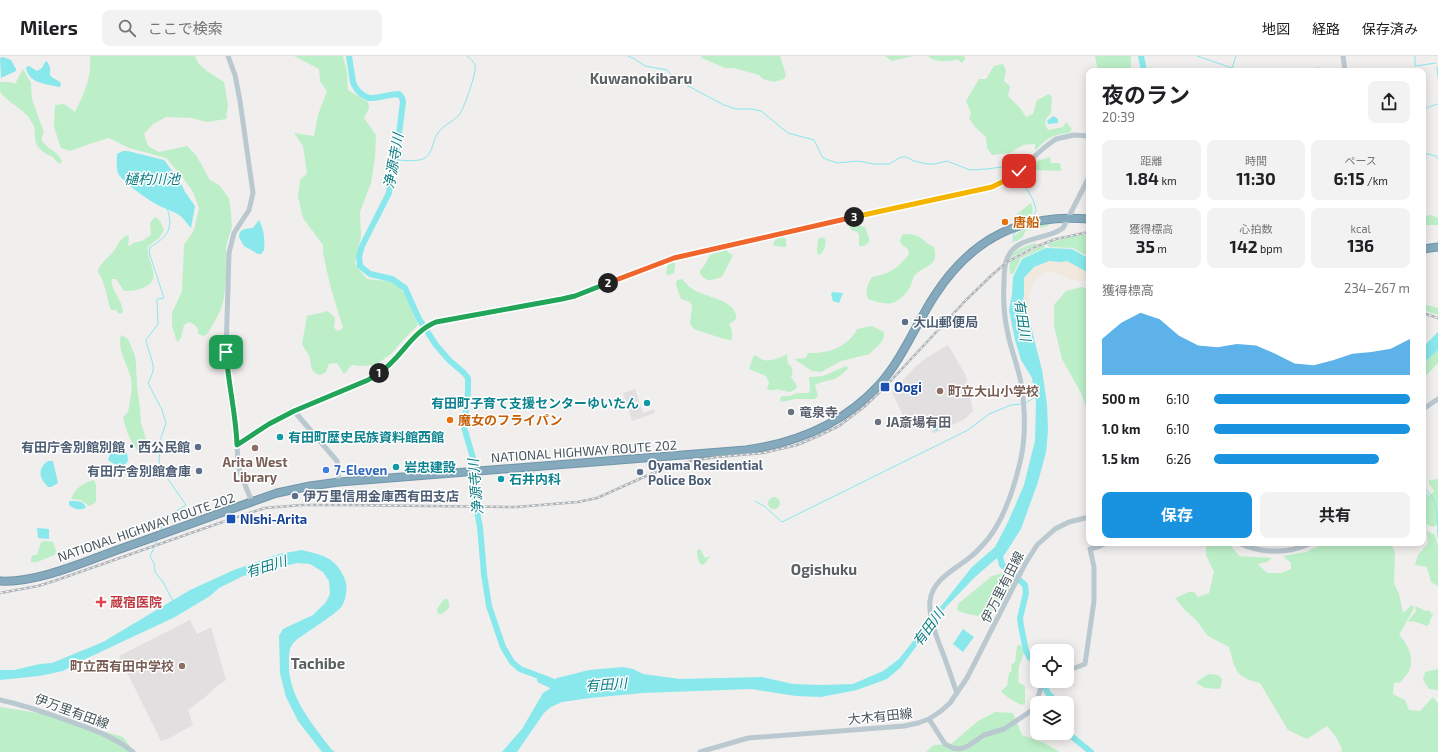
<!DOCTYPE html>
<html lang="ja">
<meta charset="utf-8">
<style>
body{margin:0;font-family:"Exo 2","Noto Sans JP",sans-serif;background:#f2f2f2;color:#202124;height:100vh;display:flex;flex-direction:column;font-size:15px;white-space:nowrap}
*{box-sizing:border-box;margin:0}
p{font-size:13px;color:#757577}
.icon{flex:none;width:22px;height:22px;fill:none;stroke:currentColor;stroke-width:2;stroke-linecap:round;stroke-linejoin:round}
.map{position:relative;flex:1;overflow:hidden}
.side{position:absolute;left:1086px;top:12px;width:340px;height:478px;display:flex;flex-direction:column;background:#fff;border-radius:8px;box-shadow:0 2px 10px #0003}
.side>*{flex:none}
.tools{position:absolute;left:1030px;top:588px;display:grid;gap:8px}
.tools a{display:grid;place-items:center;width:44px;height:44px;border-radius:8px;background:#fff;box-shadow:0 2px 10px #0003;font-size:20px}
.pin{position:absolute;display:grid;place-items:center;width:34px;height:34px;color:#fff;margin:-17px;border-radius:8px;box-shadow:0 2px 6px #0006}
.km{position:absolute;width:20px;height:20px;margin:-10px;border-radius:50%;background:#222;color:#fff;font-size:11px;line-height:20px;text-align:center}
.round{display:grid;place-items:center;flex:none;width:42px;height:42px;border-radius:8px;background:#f2f2f2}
.head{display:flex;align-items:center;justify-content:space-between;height:68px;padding:0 16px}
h1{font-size:22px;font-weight:700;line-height:30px}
.figures{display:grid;grid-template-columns:repeat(3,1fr);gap:6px;height:68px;padding:4px 16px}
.figures div{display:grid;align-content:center;border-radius:8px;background:#f2f2f2;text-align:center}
.figures b{font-size:17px;font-weight:700}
.figures small{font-size:11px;font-weight:400}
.figures p{font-size:11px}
.chart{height:112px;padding:8px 16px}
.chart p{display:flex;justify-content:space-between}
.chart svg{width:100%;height:72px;margin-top:4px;fill:#1992e0;opacity:.7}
.cta{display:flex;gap:8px;margin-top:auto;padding:8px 16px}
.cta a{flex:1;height:46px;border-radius:8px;background:#1992e0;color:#fff;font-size:16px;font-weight:700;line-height:46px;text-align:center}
.cta a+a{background:#f2f2f2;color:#202124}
ul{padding:0 16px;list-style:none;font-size:13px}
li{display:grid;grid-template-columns:64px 48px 1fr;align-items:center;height:30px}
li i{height:10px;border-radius:5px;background:#1992e0}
header{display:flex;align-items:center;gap:24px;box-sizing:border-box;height:56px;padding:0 20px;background:#fff;border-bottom:1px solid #e0e0e0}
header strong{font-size:19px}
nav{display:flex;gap:22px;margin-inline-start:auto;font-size:14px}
.search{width:280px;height:36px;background:#f2f2f2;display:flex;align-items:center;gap:10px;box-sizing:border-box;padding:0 14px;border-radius:8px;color:#757577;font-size:15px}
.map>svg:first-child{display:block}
.education{fill:#e2dfe1}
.green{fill:#bcefc7}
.sand{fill:#f2e9de}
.water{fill:#89e8ec}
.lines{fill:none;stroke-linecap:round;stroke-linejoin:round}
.stream{stroke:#89e8ec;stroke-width:1}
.river{stroke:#89e8ec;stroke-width:6}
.highway-casing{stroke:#7195a9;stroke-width:9}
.secondary{stroke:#bac8d0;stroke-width:5}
.highway{stroke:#85aabd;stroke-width:7}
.rail-casing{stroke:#b0b5b9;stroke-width:2.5}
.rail{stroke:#fff;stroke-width:1;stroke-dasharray:3;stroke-linecap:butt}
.split-1-casing{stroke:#fff;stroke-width:8}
.split-2-casing{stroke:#fff;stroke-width:8}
.split-3-casing{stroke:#fff;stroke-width:8}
.split-4-casing{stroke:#fff;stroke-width:8}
.split-1{stroke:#22a559;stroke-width:5}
.split-2{stroke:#22a559;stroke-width:5}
.split-3{stroke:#f0652b;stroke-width:5}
.split-4{stroke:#f5b400;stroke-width:5}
.food-dot{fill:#e8710a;stroke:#fff;stroke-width:1.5}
.service-dot{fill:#5c6f8a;stroke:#fff;stroke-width:1.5}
.transit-dot{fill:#1a4fb4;stroke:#fff;stroke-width:1.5}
.education-dot{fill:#8d6e63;stroke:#fff;stroke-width:1.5}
.culture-dot{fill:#0f9aa8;stroke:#fff;stroke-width:1.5}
.worship-dot{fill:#6b7280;stroke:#fff;stroke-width:1.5}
.shop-dot{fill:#3f7fe0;stroke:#fff;stroke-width:1.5}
.health-dot{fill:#e0444e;stroke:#fff;stroke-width:1.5}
.labels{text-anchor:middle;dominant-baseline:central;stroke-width:3;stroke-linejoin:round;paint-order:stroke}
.food-label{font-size:13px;font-weight:bold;fill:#c56008;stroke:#fff;text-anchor:start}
.service-label{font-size:13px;font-weight:bold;fill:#4e5e75;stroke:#fff;text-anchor:start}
.transit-label{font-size:13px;font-weight:bold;fill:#164399;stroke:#fff;text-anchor:start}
.education-label{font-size:13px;font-weight:bold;fill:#785e54;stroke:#fff;text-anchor:start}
.culture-label{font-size:13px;font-weight:bold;fill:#0d838f;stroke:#fff;text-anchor:start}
.worship-label{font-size:13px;font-weight:bold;fill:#5b616d;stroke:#fff;text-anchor:start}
.street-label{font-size:13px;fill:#46555c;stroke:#fff}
.shop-label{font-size:13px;font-weight:bold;fill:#366cbe;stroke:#fff;text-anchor:start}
.health-label{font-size:13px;font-weight:bold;fill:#be3a42;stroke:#fff;text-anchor:start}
.water-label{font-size:14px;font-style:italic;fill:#0d7e83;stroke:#fff}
.quarter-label{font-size:15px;font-weight:bold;fill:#5b6063;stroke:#fff}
</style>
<header>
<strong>Milers</strong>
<div class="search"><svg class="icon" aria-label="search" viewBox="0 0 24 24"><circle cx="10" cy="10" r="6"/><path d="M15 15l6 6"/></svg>ここで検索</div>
<nav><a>地図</a><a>経路</a><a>保存済み</a></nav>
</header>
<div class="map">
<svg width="1438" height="696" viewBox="0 0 1438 696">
<rect width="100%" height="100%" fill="#f1eeee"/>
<g class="education">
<polygon points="948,289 966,320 973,355 965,363 933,378 926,361 908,369 907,368 892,336 915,311 926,302"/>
<polygon points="635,333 643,357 654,353 655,357 632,365 623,337"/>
<polygon points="190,564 197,578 211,571 226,624 218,629 203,643 188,654 193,669 170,682 161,685 119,600"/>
</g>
<g class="green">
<path d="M90 0H195C198 12 214 19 224 26L228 48 226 63 207 66 191 62 166 61 153 68 144 78 148 90 159 96 187 90 196 99 210 124 219 129 229 142 231 157 232 171 226 190 227 212 224 242 221 253 216 263 208 277 204 280 198 278V273L195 269 189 266 184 269 181 281 178 286 176 283 172 270V257L182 235 184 189 194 174 199 152 193 136 184 123 166 102 129 92 109 82 92 87 70 95 61 92 54 71 55 49 64 48 75 56C84 38 92 21 90 0Z"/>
<path d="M294 0H343L347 16 348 34 368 46 369 52 364 62 376 79 375 101 371 127 360 156 361 180 355 206 357 211 367 223 397 226 407 242 418 269 403 284 391 298 375 309 361 310 352 309 344 318 337 307 329 308 326 316 320 319C309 316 312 308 309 300 307 296 304 292 302 288L307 260 328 255 335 262 334 272 338 275 343 272 330 229 323 197V189L303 162 298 141 300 124 307 117 303 90 294 77 314 80 318 59 327 35 320 25 319 13Z"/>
<polygon points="701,0 780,0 786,19 784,23 774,26 763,23 759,19 734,12 725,12 702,2"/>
<polygon points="885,0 913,0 892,5"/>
<path d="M928 0H964L965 3 962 7 957 3C949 6 935 7 928 0Z"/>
<polygon points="1095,0 1131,0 1131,15 1098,15"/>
<path d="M1003 8 1006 14 1004 25 1010 30 1008 40 1020 52 1026 61 1033 58 1037 44 1049 38 1052 41 1051 57 1046 63 1045 68 1048 74 1063 71 1066 66 1072 73 1069 77C1051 79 1047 82 1035 95V88L1023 89 1010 97 992 99 987 92 986 81 975 71 969 62 971 57 966 45 979 23H986L994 10Z"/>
<path d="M23 13 31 27 32 43 39 63 43 73 44 76 41 83C47 94 57 94 62 105L60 108C56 106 55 102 51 100 41 96 35 90 35 80 34 78 35 75 35 73 34 70 30 63 28 60 22 53 1 41 0 35 0 33 0 29 0 26H10L15 28Z"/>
<polygon points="1050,101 1051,107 1060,107 1061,115 1035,114 1037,105"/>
<polygon points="1031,147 1033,155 1030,160 1020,164 1017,158"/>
<polygon points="1431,159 1438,162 1438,169 1423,169 1423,160"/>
<path d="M155 161 160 165 164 174 159 182 148 190C145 204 164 222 145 231 139 234 131 235 124 235L116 223H112C110 234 122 243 123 255L121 258 118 257 116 254H111C106 241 106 228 98 216 99 208 108 202 113 196 118 190 119 183 127 179L129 180 128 189 130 190 133 187 142 185 151 179 150 167Z"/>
<polygon points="852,167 865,171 869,182 869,186 864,190 859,190 859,178 857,176 851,174 849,170"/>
<path d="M1049 168 1048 170 1025 175 1023 181 1015 186 1014 181C1022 171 1037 170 1049 168Z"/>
<path d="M905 178C910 178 918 179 922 183 927 187 927 188 934 191 940 211 924 209 915 219 912 222 912 229 909 233 906 238 898 246 892 247 885 249 875 245 868 243 865 234 867 229 872 221 891 217 897 213 909 198L908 193 902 189 900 185 902 179Z"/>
<polygon points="1089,178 1089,196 1085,199 1073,192 1049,191 1047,188 1068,181"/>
<polygon points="783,181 786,183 786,191 774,190 774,186 777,182"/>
<path d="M822 181 825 183C827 188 824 196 819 199L817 197 818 183Z"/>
<path d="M1035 187 1037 188 1012 201 1014 204 1043 189 1045 192 1021 202 1013 218 1010 217C1007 195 1017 193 1035 187Z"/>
<path d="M725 193 729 197 733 199 722 221C711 224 708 227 700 218V214C707 209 707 201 712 198 716 196 721 195 725 193Z"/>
<polygon points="670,205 674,206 675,208 674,217 668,219 666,218 668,206"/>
<path d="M682 223C685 226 688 230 691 232 704 242 738 243 736 263L729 268 732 275V284L724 283 694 273 690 268 692 250 690 246 681 243 676 229 677 224Z"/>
<polygon points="1081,231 1089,233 1089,360 1081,337 1062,303 1054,270 1054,249 1066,235"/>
<polygon points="1423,248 1438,252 1438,259 1423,254"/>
<path d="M872 270 884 276C885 288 876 289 870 298L841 305 821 316 812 315 794 303 806 302 808 297C828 298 848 291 857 273Z"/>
<path d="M121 279 128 283 135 300 136 308 137 330 140 353 141 367 149 392C147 396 145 398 141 398 131 389 126 374 123 361L128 356C130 346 133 332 131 322 127 308 117 293 121 279Z"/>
<polygon points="1438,294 1438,307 1423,323 1423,308"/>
<path d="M787 298 788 308 790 309C793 313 793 316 791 321L797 330 796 333C788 338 788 335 780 334 776 332 772 336 767 333L769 327 766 320 749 313 753 301 755 299C757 300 759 302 761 303 768 307 780 302 787 298Z"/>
<path d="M846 310 848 312C836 327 829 322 815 329L818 340 815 343H795L781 346 780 343 782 340H790L797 337H809L810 334 809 321 823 320Z"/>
<polygon points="1438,423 1438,467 1434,471 1428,469 1423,464 1423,433 1429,440 1434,435 1429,427 1429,424"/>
<path d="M94 424 96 429V445L95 447 89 450 81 444 71 443C74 433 84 426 94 424Z"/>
<circle cx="774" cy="447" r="6"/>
<polygon points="1427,475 1435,479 1438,490 1438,530 1431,526 1427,511 1415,509 1418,499 1428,488"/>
<polygon points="44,485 53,486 56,494 55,499 37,506 31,506 31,502 33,499 37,499 41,486"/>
<path d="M1204 487H1229L1239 500 1272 502 1267 506 1258 508 1267 517H1281L1291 513V507L1283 500 1306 496 1325 487H1391L1395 497 1394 527 1399 538 1403 557 1412 549 1414 552 1399 579C1407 587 1414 600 1410 612 1409 617 1404 621 1401 626L1394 627 1393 638 1405 644 1409 654 1420 655 1433 641 1438 647V696H1341L1342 693 1336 681 1327 670 1307 683 1288 674 1260 627C1234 620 1236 615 1229 591L1208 580 1196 564 1185 554 1175 542 1189 536H1194L1198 541 1209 537 1214 516 1206 499V488Z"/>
<path d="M698 493 701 494 705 502 711 500 708 503 706 507 702 509C698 507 697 499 697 495Z"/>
<path d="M1003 517 1014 528 996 549 988 562C977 559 967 559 957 554L958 548 992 520Z"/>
<polygon points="444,543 447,543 449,546 449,552 442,558 438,558 437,553"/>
<polygon points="1415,550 1426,555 1429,554 1433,559 1430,564 1430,567 1427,570 1416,566 1408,565 1416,555"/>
<path d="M1019 588C1027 595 1022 602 1019 610 1018 614 1019 621 1018 626L1025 630V647L1022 649C1018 648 1003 639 1001 635L1007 630 1009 617 1012 615 1011 609 1015 606 1017 590Z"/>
<polygon points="1438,613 1438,634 1429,633 1423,624 1425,616"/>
<polygon points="1209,618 1218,619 1222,623 1221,631 1218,633 1205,632 1196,627 1202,622"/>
<polygon points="0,651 45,658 123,681 134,696 0,696"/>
<polygon points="995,656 1013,657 1022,679 1044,687 1060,696 926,696 934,689 951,688 978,665"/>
</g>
<path class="sand" d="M1049 205C1055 205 1060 205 1066 205 1073 206 1082 213 1089 217V226L1073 224 1053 216H1046L1034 225 1029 240V263L1022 252 1024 239V222L1034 211Z"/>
<g class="water">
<polygon points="3,1 11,4 16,13 16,15 1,22 0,2"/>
<path d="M47 5 50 11V19C53 23 57 23 61 27L60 31C47 28 28 28 26 11L29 10 37 15 42 12 45 6Z"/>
<polygon points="1053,60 1058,63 1058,67 1048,68 1047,65"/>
<path d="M123 95H128L164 104 180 125 185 136 195 150 191 172C187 168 184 162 179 159 171 154 163 152 156 148 148 144 121 125 118 117 116 111 117 104 117 98Z"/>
<path d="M259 164C264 174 265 183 264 194L261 198H258L244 190 239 181C239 172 246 173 253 172Z"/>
<polygon points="1046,192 1072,193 1086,201 1089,199 1089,217 1067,205 1061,206 1049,205 1034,211 1024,222 1024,239 1022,252 1029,263 1042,314 1047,348 1048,375 1046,396 1038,426 1021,473 1001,504 997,502 975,521 946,551 900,612 887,623 857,634 821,641 796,640 751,633 643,637 590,642 562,646 551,651 544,657 517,696 502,696 522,673 543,637 554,630 554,627 552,625 557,622 589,614 623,611 633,613 643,618 680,623 762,621 793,628 821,629 853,628 883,615 899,603 972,511 995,491 1008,466 1024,429 1035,385 1036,347 1032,322 1021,304 1015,284 1009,254 1012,238 1013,221 1022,203"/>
<polygon points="833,236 843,237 839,247 833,245 831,238"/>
<polygon points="1438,276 1438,294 1423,308 1423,291"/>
<polygon points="944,364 947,370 935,375 933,369"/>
<path d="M111 395H114L119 399 127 397 128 404 126 408C119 410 114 409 108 404Z"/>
<path d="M48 405H53L58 427 51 431H48C39 422 37 413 48 405Z"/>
<path d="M69 445C76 445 84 444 86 452 79 454 75 454 69 449Z"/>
<polygon points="37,472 49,473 49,483 38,482"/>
<path d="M302 494C322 499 335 501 344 521 348 530 347 541 342 550 337 557 313 572 305 578 300 581 292 586 290 593 289 596 289 601 289 605 287 639 312 668 332 694L335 696H322L298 665 286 641 280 617 279 580 283 573 313 559 326 546 330 538 329 525 323 516 310 508 297 507 243 520 219 532 210 540 175 561 79 606 63 615 39 620 0 624V614H14L40 608 52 607 103 586 190 534 234 514 279 498Z"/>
<polygon points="963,573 974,581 963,596 953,588"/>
</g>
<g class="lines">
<g class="stream">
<polyline points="628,0 635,3 645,10 667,14 677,24 724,49 736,53 751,53 761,55 788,77 814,84 823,102 837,107 858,105 874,108 889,108 901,101 906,101 914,105 927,108 934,108 947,105 970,114 987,113 1001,111 1010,118"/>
<polyline points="1197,0 1232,12 1236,0"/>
<polyline points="1415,0 1415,10 1436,7"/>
<polyline points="1437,11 1438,21"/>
<polyline points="1311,15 1318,12 1324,13"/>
<polyline points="1423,55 1428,51 1438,48"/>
<polyline points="1423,97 1436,100 1438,103"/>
<path d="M395 104C403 104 415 106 423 103 433 99 432 85 438 77 443 69 453 66 459 59 464 53 477 16 475 9 473 5 471 3 467 0"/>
<path d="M1015 122C1026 130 1034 142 1036 154L1033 160"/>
<polyline points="1013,186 1014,178 1017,175 1029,171"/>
<polyline points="1026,347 1035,341"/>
<path d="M1423 430C1426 435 1431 437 1433 443 1438 454 1437 470 1438 482"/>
<polyline points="755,445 764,450 782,466 968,374 989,358 1011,349 1021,348"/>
<path d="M161 475 162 464 186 449 161 413 159 405 161 382 166 367 162 354 148 327C150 323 152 319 153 315 155 308 147 293 146 284L158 268 157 243 164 242 149 196 150 191C168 181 174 172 167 152"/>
<polyline points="157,484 150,501 154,507 155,516 163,526 173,545"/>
</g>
<g class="river">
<path d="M349 0 353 26C355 33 362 40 369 42 376 43 390 38 399 38L402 42 403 46 396 102 390 123 389 137 362 190 359 200 360 210 370 218 392 223 405 232 419 263 436 289 449 304 464 317 468 322V336L464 371 475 409 476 422 475 445 480 471 484 518 489 550 503 591 512 606 520 613 552 625 540 624 553 630 562 631"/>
<polyline points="1141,0 1144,15"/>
<polyline points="999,497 1002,509 1025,529 1026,537 1020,562 1021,570 1026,595 1030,602 1036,605 1037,609"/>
<polyline points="1043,625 1047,636 1057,647"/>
<polyline points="1067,674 1070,679 1091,696"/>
</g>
<defs>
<g id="highway">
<polyline points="1423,193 1438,191"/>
<path d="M0 525C38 527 84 506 120 493 172 475 225 455 277 437L310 430 339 426 746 394C796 387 844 367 879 329 903 302 916 268 935 239 972 182 1022 157 1089 163"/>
</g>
</defs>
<use href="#highway" class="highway-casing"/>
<g class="secondary">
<polyline points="228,0 235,19 240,45 253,137 249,154 234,177 229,197 226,296 227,314 236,367 238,409 241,419 252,446"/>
<polyline points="1343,0 1345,15"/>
<polyline points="1423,353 1438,343"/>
<polyline points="294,355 337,405 339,426"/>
<polyline points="237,389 269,368 294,355 374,321 390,309 421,275 426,270 436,266 575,240 674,202 992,131 1010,122 1045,91 1056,83 1074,79 1089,80"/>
<path d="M1239 487C1261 498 1289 498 1311 487"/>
<polyline points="1067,615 1085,608 1094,545 1094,511 1090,493 1100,490 1106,487"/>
<path d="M957 637C953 627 950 616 946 606 940 588 928 564 930 545 932 524 954 514 969 502 976 497 982 490 988 483 1005 461 1015 429 1021 402 1026 378 1025 352 1021 327 1018 310 1011 294 1008 278 1004 261 1003 243 1004 226 1004 219 1004 210 1007 203 1016 179 1046 185 1063 172L1089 121"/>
<path d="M0 644C23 649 44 656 66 664 89 672 113 680 133 696"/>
<polyline points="929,663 945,688 953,692 960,693 968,690 984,679 1004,673 1031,655 1035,650 1043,625"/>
<polyline points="700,696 748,682 904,670 918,667 929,663 941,655 950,647 967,622 1025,508 1037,489 1055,473 1069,466 1089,461"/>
</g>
<use href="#highway" class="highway"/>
<defs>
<g id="rail">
<polyline points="1423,257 1438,262"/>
<polyline points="0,537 38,530 54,525 231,463 265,452 302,449 345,449 516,451 578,446 597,442 653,417 691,405 717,401 763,397 797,389 816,381 839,370 864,351 885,331 966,244 993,218 1007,206 1035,191 1056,183 1089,176"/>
</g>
</defs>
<use href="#rail" class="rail-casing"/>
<use href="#rail" class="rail"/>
</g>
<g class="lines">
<defs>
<path id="split-1" d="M226 296C228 327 236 358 237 389L269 368 294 355 368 324 379 317"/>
<path id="split-2" d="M379 317C401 303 411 276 436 266L562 243 575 240 608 227"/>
<polyline id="split-3" points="608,227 674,202 854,161"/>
<polyline id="split-4" points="854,161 992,131 1010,122 1019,115"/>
</defs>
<use href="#split-1" class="split-1-casing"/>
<use href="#split-2" class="split-2-casing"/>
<use href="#split-3" class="split-3-casing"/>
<use href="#split-4" class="split-4-casing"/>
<use href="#split-1" class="split-1"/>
<use href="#split-2" class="split-2"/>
<use href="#split-3" class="split-3"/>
<use href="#split-4" class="split-4"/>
</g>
<g class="food-dot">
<circle cx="1005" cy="166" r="4"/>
<circle cx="450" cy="364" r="4"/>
</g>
<g class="service-dot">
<circle cx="905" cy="266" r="4"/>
<circle cx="198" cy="391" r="4"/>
<circle cx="199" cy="415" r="4"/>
<circle cx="640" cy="416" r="4"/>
<circle cx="295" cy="440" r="4"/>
</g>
<g class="transit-dot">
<rect x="880" y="326" width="10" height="10" rx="2"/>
<rect x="226" y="458" width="10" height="10" rx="2"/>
</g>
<g class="education-dot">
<circle cx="940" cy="335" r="4"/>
<circle cx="255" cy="392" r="4"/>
<circle cx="182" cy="610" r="4"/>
</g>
<g class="culture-dot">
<circle cx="647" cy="347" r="4"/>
<circle cx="280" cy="381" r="4"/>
<circle cx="396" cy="411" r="4"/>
<circle cx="501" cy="423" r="4"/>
</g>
<g class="worship-dot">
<circle cx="791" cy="356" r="4"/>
<circle cx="878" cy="366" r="4"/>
</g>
<circle class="shop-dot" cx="326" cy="414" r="4"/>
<path class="health-dot" d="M99 540h4v4h4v4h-4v4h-4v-4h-4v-4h4z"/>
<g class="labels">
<g class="food-label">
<text x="1013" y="166">唐船</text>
<text x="458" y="364">魔女のフライパン</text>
</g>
<g class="service-label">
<text x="913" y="266">大山郵便局</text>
<text x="190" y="391" text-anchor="end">有田庁舎別館別館・西公民館</text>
<text x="648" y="409">Oyama Residential<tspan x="648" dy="15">Police Box</tspan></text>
<text x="191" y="415" text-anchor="end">有田庁舎別館倉庫</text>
<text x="303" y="440">伊万里信用金庫西有田支店</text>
</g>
<g class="transit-label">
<text x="894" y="331">Oogi</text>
<text x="240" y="463">NIshi-Arita</text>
</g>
<g class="education-label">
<text x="948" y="335">町立大山小学校</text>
<text x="255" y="406" text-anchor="middle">Arita West<tspan x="255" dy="15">Library</tspan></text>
<text x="174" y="610" text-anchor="end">町立西有田中学校</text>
</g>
<g class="culture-label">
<text x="639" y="347" text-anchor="end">有田町子育て支援センターゆいたん</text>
<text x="288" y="381">有田町歴史民族資料館西館</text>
<text x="404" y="411">岩忠建設</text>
<text x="509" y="423">石井内科</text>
</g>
<g class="worship-label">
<text x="799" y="356">竜泉寺</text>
<text x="886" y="366">JA斎場有田</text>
</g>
<g class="street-label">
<text transform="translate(584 395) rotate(-4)">NATIONAL HIGHWAY ROUTE 202</text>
<text transform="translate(146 471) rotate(-19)">NATIONAL HIGHWAY ROUTE 202</text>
<text transform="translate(1002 531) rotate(-63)">伊万里有田線</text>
<text transform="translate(72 655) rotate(20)">伊万里有田線</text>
<text transform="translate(880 660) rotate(-6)">大木有田線</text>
</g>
<g class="shop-label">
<text x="334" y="414">7-Eleven</text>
</g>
<g class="health-label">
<text x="110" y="546">蔵宿医院</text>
</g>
<g class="water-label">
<text transform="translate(393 105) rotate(-80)">浄源寺川</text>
<text x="152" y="122">樋杓川池</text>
<text transform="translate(1023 264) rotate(81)">有田川</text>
<text transform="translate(475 431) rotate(-95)">浄源寺川</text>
<text transform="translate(266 510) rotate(-17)">有田川</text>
<text transform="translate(928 571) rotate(-54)">有田川</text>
<text transform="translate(606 628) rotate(-4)">有田川</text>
</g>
<g class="quarter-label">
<text x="641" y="22">Kuwanokibaru</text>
<text x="824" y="513">Ogishuku</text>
<text x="318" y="607">Tachibe</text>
</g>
</g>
</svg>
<div class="tools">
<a><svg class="icon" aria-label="locate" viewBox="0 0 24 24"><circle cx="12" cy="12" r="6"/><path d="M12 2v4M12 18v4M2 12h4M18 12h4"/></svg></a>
<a><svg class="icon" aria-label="layers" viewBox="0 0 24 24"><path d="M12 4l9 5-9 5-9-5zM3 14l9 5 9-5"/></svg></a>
</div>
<div class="pin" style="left:226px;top:296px;background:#1e9e55"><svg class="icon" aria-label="arrive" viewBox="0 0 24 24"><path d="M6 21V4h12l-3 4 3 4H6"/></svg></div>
<div class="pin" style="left:1019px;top:115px;background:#d93025"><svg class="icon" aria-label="check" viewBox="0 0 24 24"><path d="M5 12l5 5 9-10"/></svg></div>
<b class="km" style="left:379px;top:317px">1</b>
<b class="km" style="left:608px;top:227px">2</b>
<b class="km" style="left:854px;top:161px">3</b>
<section class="side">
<div class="head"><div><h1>夜のラン</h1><p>20:39</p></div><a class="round"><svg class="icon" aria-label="share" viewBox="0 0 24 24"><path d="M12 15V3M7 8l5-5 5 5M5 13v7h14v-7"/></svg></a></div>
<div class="figures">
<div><p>距離</p><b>1.84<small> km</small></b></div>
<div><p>時間</p><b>11:30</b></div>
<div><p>ペース</p><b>6:15<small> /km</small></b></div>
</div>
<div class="figures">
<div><p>獲得標高</p><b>35<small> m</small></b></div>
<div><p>心拍数</p><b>142<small> bpm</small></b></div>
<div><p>kcal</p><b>136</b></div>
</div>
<div class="chart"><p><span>獲得標高</span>234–267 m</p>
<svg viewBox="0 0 160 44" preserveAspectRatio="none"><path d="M0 44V22L10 12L20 6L30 10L40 20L50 26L60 27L70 25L80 26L90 31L100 37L110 38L120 35L130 31L140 30L150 28L160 22V44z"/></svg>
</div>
<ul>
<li><b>500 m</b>6:10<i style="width:100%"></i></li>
<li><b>1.0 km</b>6:10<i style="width:100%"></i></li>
<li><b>1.5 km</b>6:26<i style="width:84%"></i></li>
</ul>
<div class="cta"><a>保存</a><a>共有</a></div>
</section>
</div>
